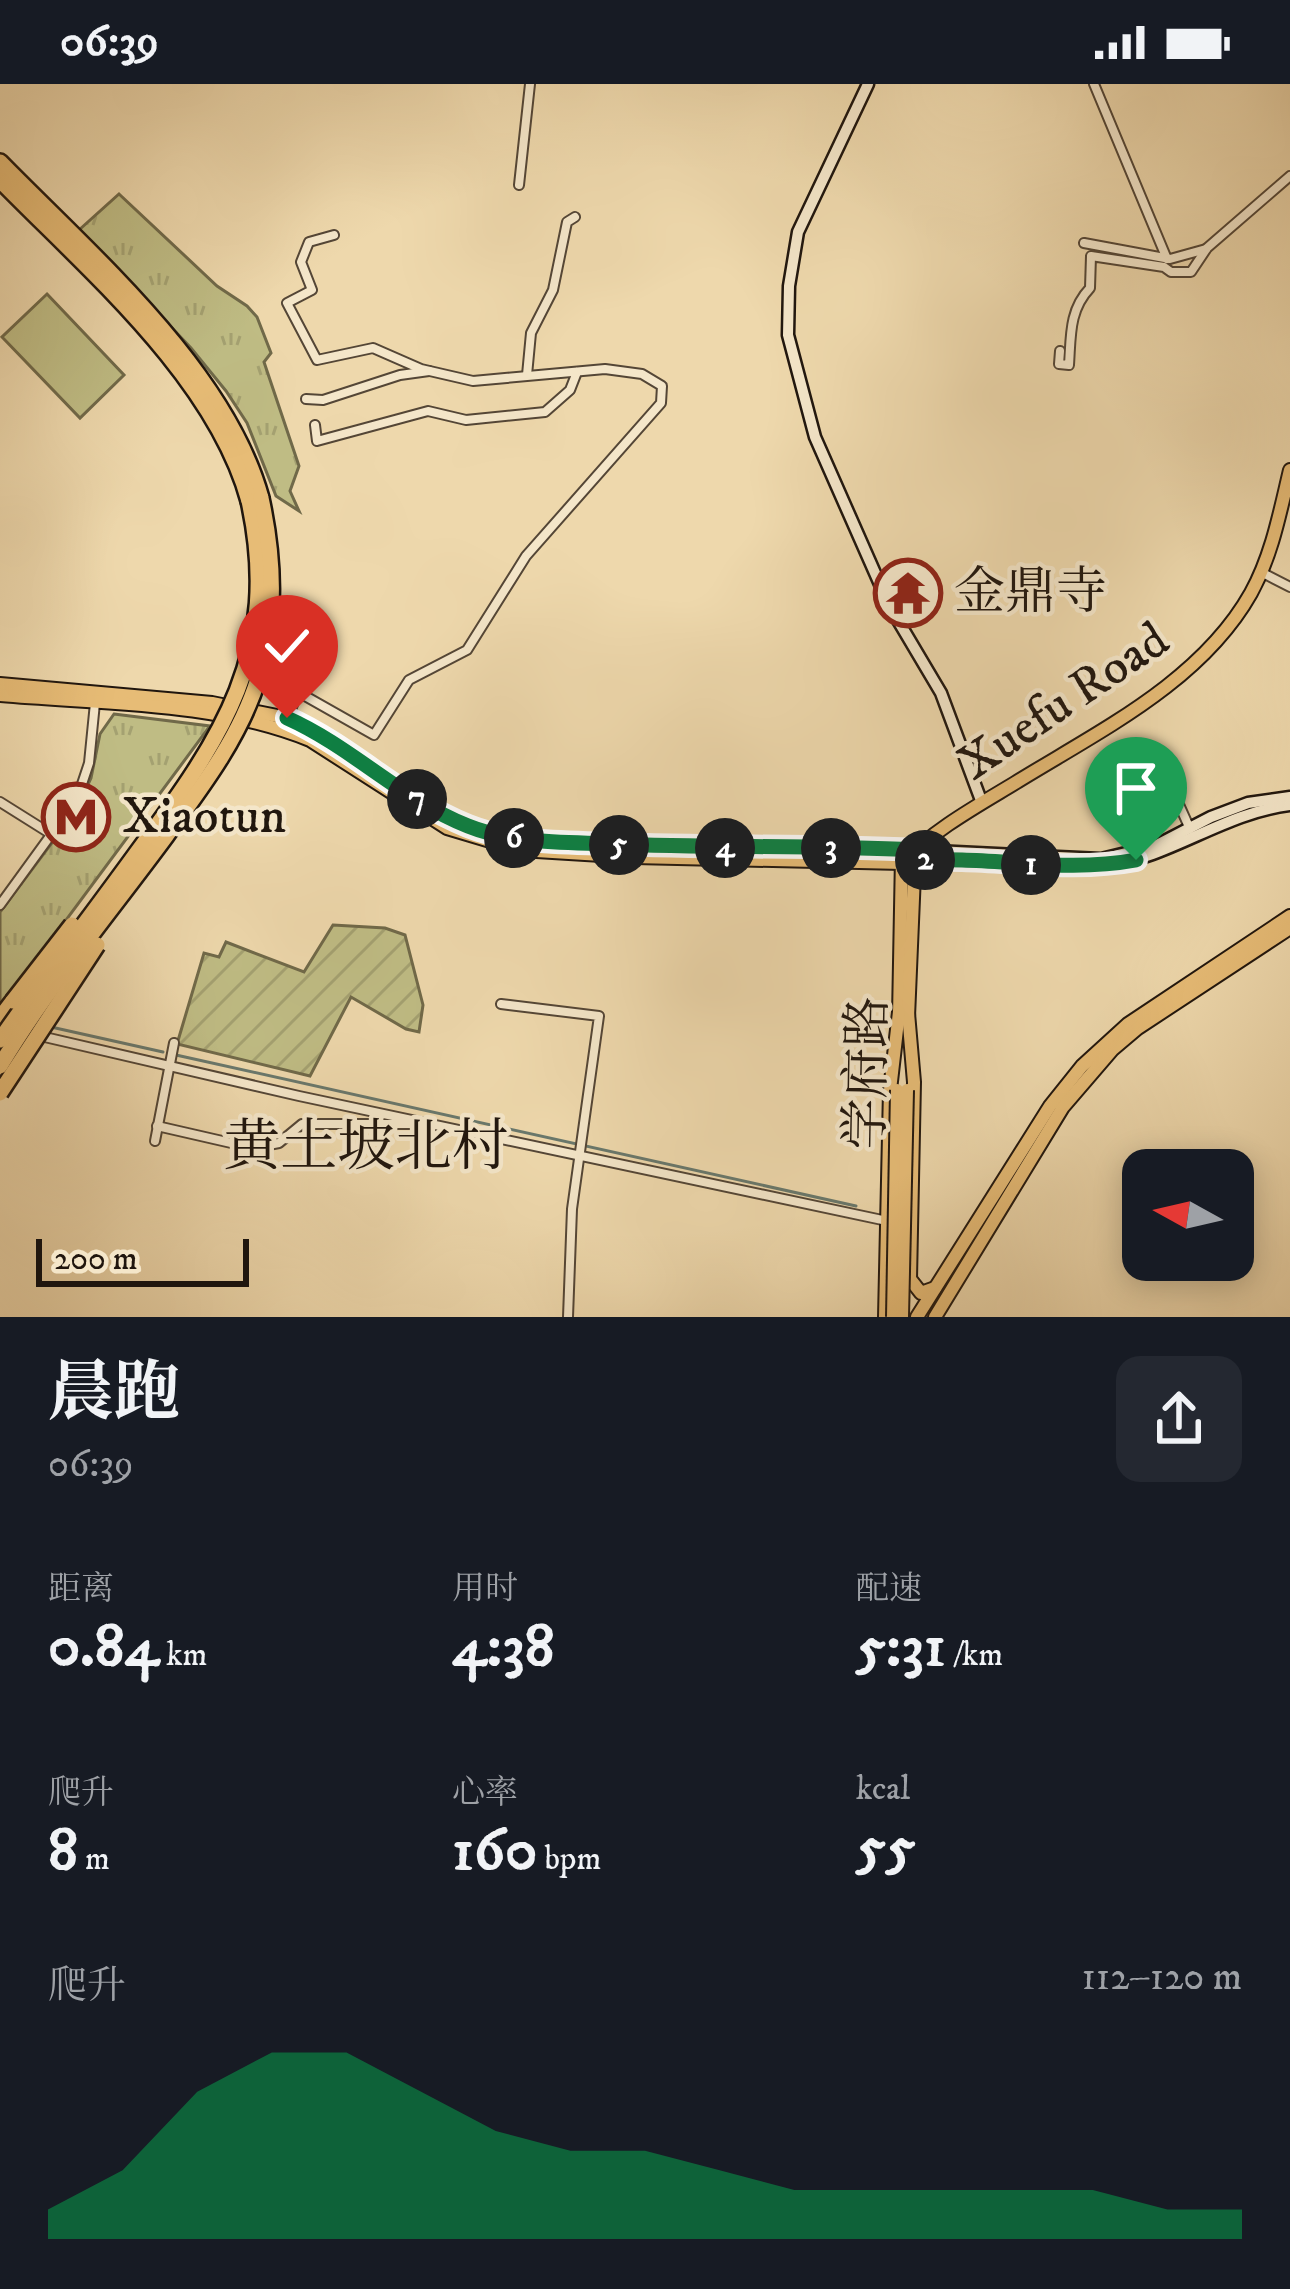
<!DOCTYPE html>
<html lang="zh">
<meta charset="utf-8">
<style>
body{margin:0;font-family:"IM FELL DW Pica","Noto Serif SC",serif;background:#242831;color:#f1f3f6;height:100vh;display:flex;flex-direction:column;font-size:45px;white-space:nowrap}
*{box-sizing:border-box;margin:0}
p{font-size:39px;color:#9ea1a6}
.icon{flex:none;width:66px;height:66px;fill:none;stroke:currentColor;stroke-width:2;stroke-linecap:round;stroke-linejoin:round}
.map{position:relative;height:1233px;overflow:hidden}
.details{display:flex;flex-direction:column;background:#171b24;flex:1}
.details>*{flex:none}
.needle{width:78px;rotate:278deg}
.fabs{position:absolute;left:1122px;top:1065px;display:grid;gap:24px}
.fabs a{display:grid;place-items:center;width:132px;height:132px;border-radius:24px;background:#171b24;box-shadow:0 6px 30px #0003;font-size:60px}
.scale{position:absolute;left:36px;bottom:30px;width:213px;box-sizing:border-box;padding-left:12px;border:6px solid #20160e;border-top:0;font-size:33px;line-height:42px;white-space:nowrap;color:#20160e;-webkit-text-stroke:9px #f4e6c9;paint-order:stroke}
.pin{position:absolute;display:grid;place-items:center;width:102px;height:102px;color:#fff;margin:-123px -51px;border-radius:50% 50% 50% 0;rotate:-45deg;box-shadow:0 0 12px #0007}
.pin .icon{rotate:45deg}
.km{position:absolute;width:60px;height:60px;margin:-30px;border-radius:50%;background:#222;color:#fff;font-size:33px;line-height:60px;text-align:center}
.round{display:grid;place-items:center;flex:none;width:126px;height:126px;border-radius:24px;background:#242831}
.summary{display:flex;align-items:center;justify-content:space-between;height:204px;padding:0 48px}
h1{font-size:66px;font-weight:700;line-height:90px}
.stats{display:grid;grid-template-columns:repeat(3,1fr);gap:18px;height:204px;padding:12px 48px}
.stats div{display:grid;align-content:center}
.stats b{font-size:60px;font-weight:700}
.stats small{font-size:33px;font-weight:400}
.stats p{font-size:33px}
.chart{height:336px;padding:24px 48px}
.chart p{display:flex;justify-content:space-between}
.chart svg{width:100%;height:216px;margin-top:12px;fill:#0b8043;opacity:.7}
.status{display:flex;justify-content:space-between;align-items:center;height:84px;padding:0 60px;background:#171b24;direction:ltr}
.status svg{height:33px;fill:currentColor}
.map>svg:first-child{display:block}
.grass{fill:url(#grass-tufts);stroke:#706949;stroke-width:3}
.garden{fill:url(#garden-furrows);stroke:#706949;stroke-width:3}
.pitch{fill:#bfbc84;stroke:#706949;stroke-width:3}
.lines{fill:none;stroke-linecap:round;stroke-linejoin:round}
.stream{stroke:#69786c;stroke-width:3}
.street-casing{stroke:#544636;stroke-width:12}
.secondary-casing{stroke:#20160e;stroke-width:15}
.primary-casing{stroke:#20160e;stroke-width:16}
.highway-casing{stroke:#20160e;stroke-width:20}
.street{stroke:#f4e6c9;stroke-width:8}
.secondary{stroke:#f4e6c9;stroke-width:10}
.primary{stroke:#e7bc76;stroke-width:12}
.highway{stroke:#e7bc76;stroke-width:15}
.primary-bridge-casing{stroke:#20160e;stroke-width:16;stroke-linecap:butt}
.highway-bridge-casing{stroke:#20160e;stroke-width:20;stroke-linecap:butt}
.primary-bridge{stroke:#e7bc76;stroke-width:12}
.highway-bridge{stroke:#e7bc76;stroke-width:15}
.route-casing{stroke:#fff;stroke-width:24}
.route{stroke:#0b8043;stroke-width:15}
.labels{text-anchor:middle;dominant-baseline:central;stroke-width:9;stroke-linejoin:round;paint-order:stroke}
.poi-label{font-size:51px;fill:#20160e;stroke:#f4e6c9;text-anchor:start}
.street-label{font-size:51px;fill:#20160e;stroke:#f4e6c9}
.quarter-label{font-size:57px;fill:#20160e;stroke:#f4e6c9}
</style>
<div class="status"><b>06:39</b><svg viewBox="0 0 49 12"><path d="M0 12V9h3v3zM5 12V6h3v6zM10 12V3h3v9zM15 12V0h3v12zM26 1h20v11H26zM47 4h2v5h-2z"/></svg></div>
<div class="map">
<svg width="1290" height="1233" viewBox="0 0 1290 1233">
<defs>
<pattern id="grass-tufts" width="24" height="20" patternUnits="userSpaceOnUse" patternTransform="scale(3)"><rect width="24" height="20" fill="#bfbc84"/><path d="M3 7l-1-3M5 7V3M7 7l1-3M15 17l-1-3M17 17v-4M19 17l1-3" fill="none" stroke="#a4a171"/></pattern>
<pattern id="garden-furrows" width="10" height="10" patternUnits="userSpaceOnUse" patternTransform="scale(3)"><rect width="10" height="10" fill="#bfbc84"/><path d="M-1 1l2-2M0 10L10 0M9 11l2-2" fill="none" stroke="#a4a171"/></pattern>
</defs>
<rect width="100%" height="100%" fill="#eed8ac"/>
<filter id="stains"><feTurbulence type="fractalNoise" baseFrequency=".00167" numOctaves="4"/><feColorMatrix values="0 0 0 0 .2 0 0 0 0 .09 0 0 0 0 .02 0 0 0 .5 -.17"/></filter>
<radialGradient id="worn" r=".72"><stop offset=".6" stop-color="#630" stop-opacity="0"/><stop offset="1" stop-color="#630" stop-opacity=".3"/></radialGradient>
<g class="grass">
<polygon points="119,110 217,202 247,222 257,233 271,269 264,278 299,382 290,407 299,427 276,412 247,339 226,307 191,264 79,146"/>
<polygon points="114,630 210,642 0,925 0,828 75,728 91,694 100,650"/>
</g>
<polygon class="garden" points="333,841 385,844 405,851 423,921 419,948 406,945 351,913 310,992 177,960 204,869 219,873 226,858 304,888"/>
<polygon class="pitch" points="47,210 124,291 80,334 2,253"/>
<g class="lines">
<g class="stream">
<polyline points="51,943 163,968"/>
<polyline points="176,971 856,1122"/>
</g>
<defs>
<g id="street">
<polyline points="1094,0 1167,175"/>
<polyline points="519,101 530,0"/>
<polyline points="1084,159 1170,175 1206,165"/>
<path d="M1060 267 1059 280 1069 281C1071 252 1069 226 1090 204L1091 172 1164 183 1171 188H1191L1207 164 1290 92"/>
<polyline points="527,291 531,249 553,206 567,138 575,133"/>
<polyline points="306,315 323,316 400,291 429,287"/>
<polyline points="315,341 317,357 428,327 466,336 545,328 570,306 577,288"/>
<polyline points="1261,488 1290,503"/>
<polyline points="288,633 298,608 374,651 409,596 467,566 526,472 661,319 662,302 642,290 605,285 473,297 421,285 373,264 317,276 287,219 312,206 301,178 309,158 334,151"/>
<polyline points="1160,678 1190,745"/>
<polyline points="0,718 51,750"/>
<polyline points="0,821 77,715 89,679 95,619"/>
<polyline points="501,920 599,932 572,1125 568,1233"/>
<polyline points="36,951 299,1012 887,1137"/>
<polyline points="157,1042 253,1064 279,1059 302,1040 418,1040"/>
<polyline points="155,1057 174,959"/>
</g>
<g id="secondary">
<polyline points="868,0 798,148 789,202 788,251 815,353 890,523 941,609 982,719"/>
<polyline points="915,766 1101,775 1155,762 1211,733 1248,719 1290,713"/>
<path d="M911 777C976 770 1041 791 1106 782 1172 773 1223 729 1290 721"/>
</g>
<g id="primary">
<polyline points="0,600 212,619 287,634 348,667 433,726 496,751 540,758 699,764 902,765"/>
<path d="M0 611C102 620 214 617 310 656L447 744 520 766 634 773 902 779"/>
<path d="M902 779C933 746 977 722 1015 699 1099 647 1201 598 1251 509 1272 471 1280 428 1290 386"/>
<polyline points="908,929 914,998 910,1195 921,1209 935,1204"/>
<polyline points="899,932 902,772"/>
<polyline points="908,933 915,767"/>
<polyline points="885,1233 890,1006 899,928"/>
<polyline points="917,1233 1050,1022 1082,982 1128,940 1290,832"/>
<polyline points="935,1233 1063,1023 1112,966 1138,944 1290,844"/>
</g>
<g id="highway">
<path d="M0 78C92 172 226 286 261 414"/>
<path d="M0 96C89 187 215 293 249 417"/>
<polyline points="0,934 13,917"/>
</g>
</defs>
<use href="#street" class="street-casing"/>
<use href="#secondary" class="secondary-casing"/>
<use href="#primary" class="primary-casing"/>
<use href="#highway" class="highway-casing"/>
<use href="#street" class="street"/>
<use href="#secondary" class="secondary"/>
<use href="#primary" class="primary"/>
<use href="#highway" class="highway"/>
<defs>
<g id="primary-bridge">
<polyline points="893,1233 897,1006"/>
<polyline points="902,1233 907,1006"/>
</g>
<g id="highway-bridge">
<polyline points="13,917 72,841"/>
<path d="M0 956C44 893 91 832 136 770 222 654 282 568 249 417"/>
<path d="M0 982C48 902 110 828 166 752 202 703 240 653 258 595 277 536 274 474 261 414"/>
<polyline points="0,1009 97,861"/>
</g>
</defs>
<use href="#primary-bridge" class="primary-bridge-casing"/>
<use href="#highway-bridge" class="highway-bridge-casing"/>
<use href="#primary-bridge" class="primary-bridge"/>
<use href="#highway-bridge" class="highway-bridge"/>
</g>
<g class="lines">
<defs>
<path id="route" d="M287 634C352 663 402 716 468 742 513 760 565 758 612 760 713 764 814 761 915 766L914 777C989 771 1061 790 1136 776"/>
</defs>
<use href="#route" class="route-casing"/>
<use href="#route" class="route"/>
</g>
<defs>
<symbol id="temple-ring" viewBox="-11 -11 22 22"><circle r="9.5" fill="#f4e6c9" stroke="#8f2418" stroke-width="1.5"/><path d="M0-6L5-2H3V0L6.5 2.5H4V6H1.5V3h-3V6H-4V2.5H-6.5L-3 0V-2H-5Z" fill="#8f2418"/></symbol>
<symbol id="metro-ring" viewBox="-11 -11 22 22"><circle r="9.5" fill="#f4e6c9" stroke="#8f2418" stroke-width="1.5"/><path d="M-5.5 5V-5H-3L0 0L3-5H5.5V5H3V-.5L0 4L-3-.5V5Z" fill="#8f2418"/></symbol>
</defs>
<g fill-rule="evenodd">
<use href="#temple-ring" x="870" y="471" width="76" height="76"/>
<use href="#metro-ring" x="38" y="695" width="76" height="76"/>
</g>
<g class="labels">
<g class="poi-label">
<text x="954" y="509">金鼎寺</text>
<text x="122" y="733">Xiaotun</text>
</g>
<g class="street-label">
<text transform="translate(1064 618) rotate(-34)">Xuefu Road</text>
<text transform="translate(868 989) rotate(-89)">学府路</text>
</g>
<g class="quarter-label">
<text x="366" y="1064">黄土坡北村</text>
</g>
</g>
<rect width="100%" height="100%" filter="url(#stains)"/>
<rect width="100%" height="100%" fill="url(#worn)"/>
</svg>
<div class="fabs">
<a><svg class="needle" viewBox="-14 -14 28 28"><path d="M0-13l5 13h-10z" fill="#e53935"/><path d="M0 13l5-13h-10z" fill="#9ea1a6"/></svg></a>
</div>
<div class="scale">200 m</div>
<div class="pin" style="left:1136px;top:776px;background:#1e9e55"><svg class="icon" aria-label="arrive" viewBox="0 0 24 24"><path d="M6 21V4h12l-3 4 3 4H6"/></svg></div>
<div class="pin" style="left:287px;top:634px;background:#d93025"><svg class="icon" aria-label="check" viewBox="0 0 24 24"><path d="M5 12l5 5 9-10"/></svg></div>
<b class="km" style="left:1031px;top:781px">1</b>
<b class="km" style="left:925px;top:776px">2</b>
<b class="km" style="left:831px;top:764px">3</b>
<b class="km" style="left:725px;top:764px">4</b>
<b class="km" style="left:619px;top:761px">5</b>
<b class="km" style="left:514px;top:754px">6</b>
<b class="km" style="left:417px;top:715px">7</b>
</div>
<section class="details">
<div class="summary"><div><h1>晨跑</h1><p>06:39</p></div><a class="round"><svg class="icon" aria-label="share" viewBox="0 0 24 24"><path d="M12 15V3M7 8l5-5 5 5M5 13v7h14v-7"/></svg></a></div>
<div class="stats">
<div><p>距离</p><b>0.84<small> km</small></b></div>
<div><p>用时</p><b>4:38</b></div>
<div><p>配速</p><b>5:31<small> /km</small></b></div>
</div>
<div class="stats">
<div><p>爬升</p><b>8<small> m</small></b></div>
<div><p>心率</p><b>160<small> bpm</small></b></div>
<div><p>kcal</p><b>55</b></div>
</div>
<div class="chart"><p><span>爬升</span>112–120 m</p>
<svg viewBox="0 0 160 44" preserveAspectRatio="none"><path d="M0 44V38L10 30L20 14L30 6L40 6L50 14L60 22L70 26L80 26L90 30L100 34L110 34L120 34L130 34L140 34L150 38L160 38V44z"/></svg>
</div>
</section>
